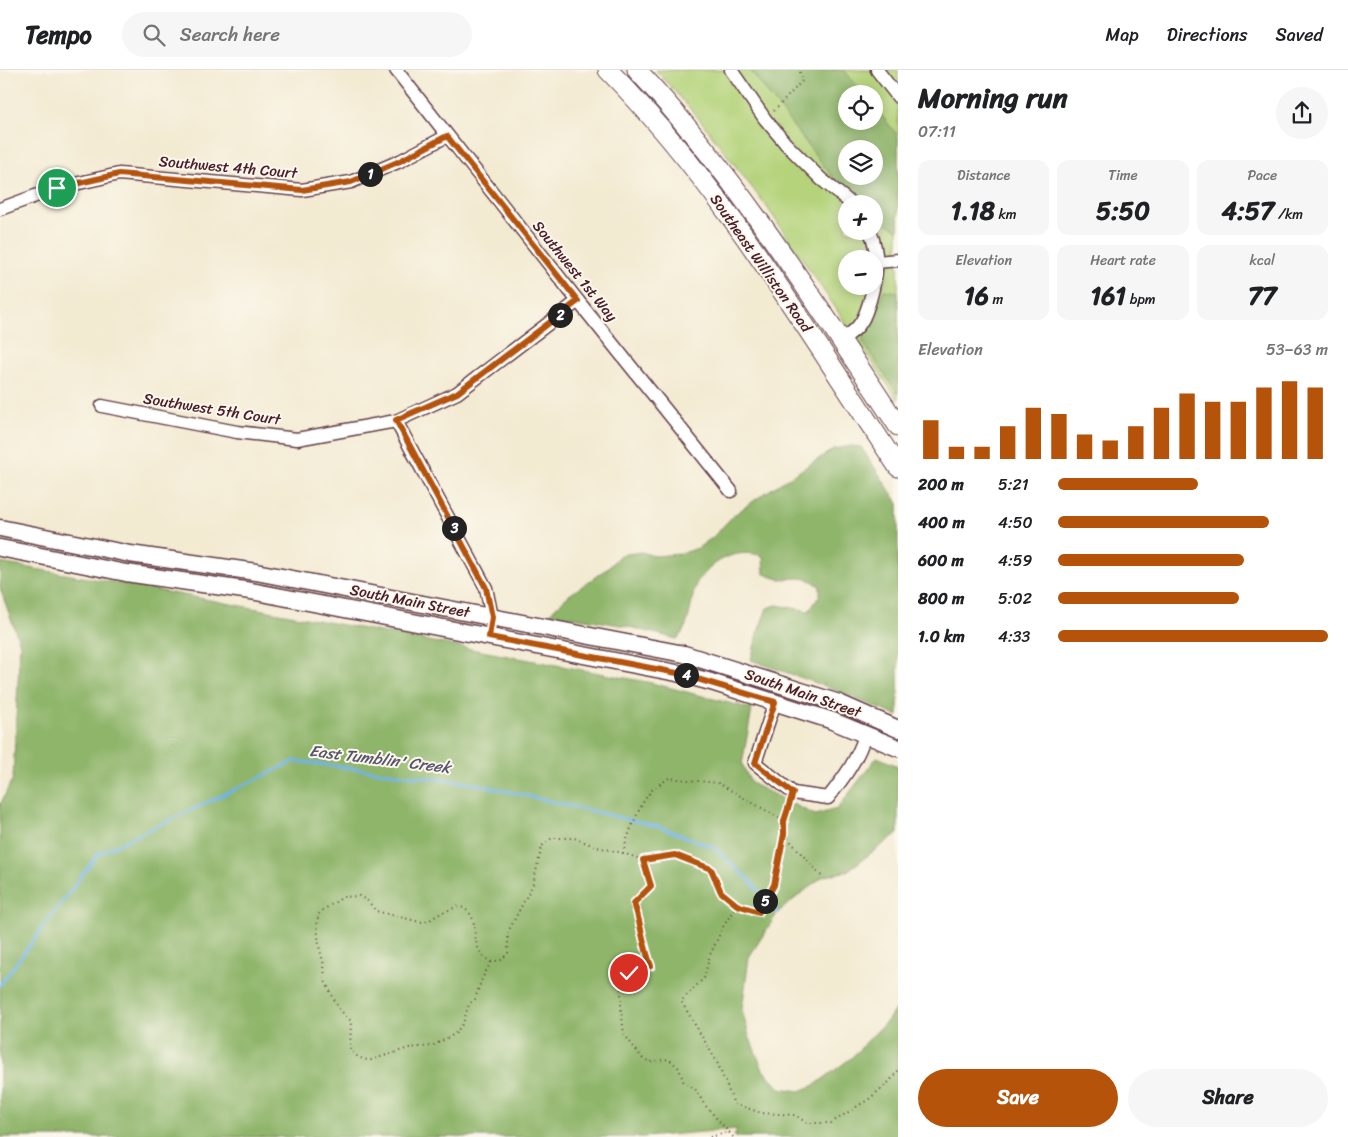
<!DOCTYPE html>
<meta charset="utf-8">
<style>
body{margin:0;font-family:Sriracha,sans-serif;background:#f6f6f6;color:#202124;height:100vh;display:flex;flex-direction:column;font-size:19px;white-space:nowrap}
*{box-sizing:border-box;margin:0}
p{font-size:16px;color:#757577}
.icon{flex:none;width:28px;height:28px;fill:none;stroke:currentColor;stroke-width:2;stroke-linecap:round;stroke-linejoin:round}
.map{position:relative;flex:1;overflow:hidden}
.drawer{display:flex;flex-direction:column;background:#fff;width:450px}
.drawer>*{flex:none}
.controls{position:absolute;left:838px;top:15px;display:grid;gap:10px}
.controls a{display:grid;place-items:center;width:45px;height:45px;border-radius:50%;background:#fff;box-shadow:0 2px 12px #0003;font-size:25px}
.pin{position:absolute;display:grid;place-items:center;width:42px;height:42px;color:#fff;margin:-21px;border:2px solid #fff;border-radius:50%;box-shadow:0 1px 5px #0007}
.km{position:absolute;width:25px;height:25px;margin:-12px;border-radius:50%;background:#222;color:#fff;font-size:14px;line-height:25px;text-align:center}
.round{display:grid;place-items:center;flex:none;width:52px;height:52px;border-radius:26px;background:#f6f6f6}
.overview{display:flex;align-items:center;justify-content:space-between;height:85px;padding:0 20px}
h1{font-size:28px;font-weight:700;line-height:38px}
.stats{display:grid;grid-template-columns:repeat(3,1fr);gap:8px;height:85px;padding:5px 20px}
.stats div{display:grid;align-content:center;border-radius:12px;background:#f6f6f6;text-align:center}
.stats b{font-size:25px;font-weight:700}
.stats small{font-size:14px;font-weight:400}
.stats p{font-size:14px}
.chart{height:140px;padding:10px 20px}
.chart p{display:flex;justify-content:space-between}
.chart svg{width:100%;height:90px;margin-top:5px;stroke:#b45309;stroke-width:6}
.action{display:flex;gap:10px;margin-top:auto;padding:10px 20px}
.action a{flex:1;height:58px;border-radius:30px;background:#b45309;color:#fff;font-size:20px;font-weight:700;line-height:58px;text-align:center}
.action a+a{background:#f6f6f6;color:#202124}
ul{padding:0 20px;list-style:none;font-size:16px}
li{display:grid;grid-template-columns:80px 60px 1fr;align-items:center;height:38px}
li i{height:12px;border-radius:6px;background:#b45309}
header{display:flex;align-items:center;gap:30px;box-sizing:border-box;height:70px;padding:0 25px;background:#fff;border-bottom:1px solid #e0e0e0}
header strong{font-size:24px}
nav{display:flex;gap:28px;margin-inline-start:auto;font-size:18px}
.search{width:350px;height:45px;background:#f6f6f6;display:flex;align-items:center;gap:12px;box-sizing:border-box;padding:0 18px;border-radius:28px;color:#757577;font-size:19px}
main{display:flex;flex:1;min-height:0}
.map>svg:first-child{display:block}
.green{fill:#b4d37a;stroke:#7f7952;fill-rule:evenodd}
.forest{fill:#8fb56a;stroke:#6c6a4a;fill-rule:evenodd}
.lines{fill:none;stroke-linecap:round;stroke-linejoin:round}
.stream{stroke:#70b4e6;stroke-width:3}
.minor-casing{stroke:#633d44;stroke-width:15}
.major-casing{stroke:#633d44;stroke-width:19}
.highway-casing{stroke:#633d44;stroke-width:21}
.path{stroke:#633d44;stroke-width:2;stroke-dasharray:1 4;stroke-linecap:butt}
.minor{stroke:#fff;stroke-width:12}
.major{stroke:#fff;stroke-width:16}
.highway{stroke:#fff;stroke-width:19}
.route-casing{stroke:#fff;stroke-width:10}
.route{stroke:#b45309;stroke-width:6}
.labels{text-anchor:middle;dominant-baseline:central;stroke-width:4;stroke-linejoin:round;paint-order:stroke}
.street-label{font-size:15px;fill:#4a1f2b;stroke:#fbf7ec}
.water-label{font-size:16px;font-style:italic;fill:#57536c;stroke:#fbf7ec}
</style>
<header>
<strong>Tempo</strong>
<div class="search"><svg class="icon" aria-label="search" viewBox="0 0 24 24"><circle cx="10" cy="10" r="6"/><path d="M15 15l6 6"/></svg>Search here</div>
<nav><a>Map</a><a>Directions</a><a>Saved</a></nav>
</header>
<main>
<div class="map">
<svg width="898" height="1067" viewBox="0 0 898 1067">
<rect width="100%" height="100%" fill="#fbf7ec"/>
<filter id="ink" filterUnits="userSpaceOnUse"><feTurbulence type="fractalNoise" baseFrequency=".02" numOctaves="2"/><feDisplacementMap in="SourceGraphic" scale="10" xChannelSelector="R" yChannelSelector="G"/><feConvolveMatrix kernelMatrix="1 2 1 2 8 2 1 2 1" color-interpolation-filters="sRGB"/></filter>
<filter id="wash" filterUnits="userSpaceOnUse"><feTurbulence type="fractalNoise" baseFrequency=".0096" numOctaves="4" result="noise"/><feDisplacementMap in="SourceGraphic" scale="20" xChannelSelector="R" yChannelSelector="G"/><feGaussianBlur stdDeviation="1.12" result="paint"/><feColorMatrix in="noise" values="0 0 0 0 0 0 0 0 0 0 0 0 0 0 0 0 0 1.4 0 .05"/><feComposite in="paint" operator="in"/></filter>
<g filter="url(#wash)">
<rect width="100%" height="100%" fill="#f3ead2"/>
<path class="green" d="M656 0H898V330L767 137 701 51ZM846 24H874V51H846ZM846 79H874V106H846ZM846 134H874V161H846ZM846 189H874V216H846Z"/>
<g class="forest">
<path d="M750 0H844L864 24H846V51H874V36L898 66V160L874 145V134H856L850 130ZM846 79H874V106H846Z"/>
<polygon points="884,220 898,222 898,324 862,271"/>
<path d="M851 376 861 377 898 433V646L825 616 751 590 757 565 767 538 777 535 809 541 820 525V517C807 504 795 509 779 509 774 508 768 505 764 504L763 486C741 479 721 486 706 502 703 506 698 510 696 514 690 532 691 556 677 569L626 556 550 543 568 526 608 498 620 485 641 482 655 486 680 484 698 478 713 467 734 445 762 425 834 379Z"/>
<polygon points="0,493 135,516 652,613 752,639 742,694 751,713 815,745 837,739 877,687 898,696 898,763 847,801 822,807 778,842 749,887 742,940 749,966 763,1000 780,1018 800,1021 815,1015 851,988 888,950 898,935 898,1067 734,1067 737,1059 643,1067 0,1067 0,735 13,708 20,574 0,518"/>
</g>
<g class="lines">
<polyline class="stream" points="0,915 98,784 295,691 476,714 660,757 713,777 749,810 778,842"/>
</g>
</g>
<g filter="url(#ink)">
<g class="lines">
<defs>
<g id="minor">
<polyline points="396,0 578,231 731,421"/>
<polyline points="731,0 765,49 786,74 821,109 852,134"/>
<polyline points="877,0 898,27"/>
<polyline points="0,139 57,118 119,104 302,120 351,112 400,91 447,66"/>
<polyline points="877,192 898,190"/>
<path d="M841 270C847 266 855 261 859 255 865 248 867 239 870 230 877 206 880 185 870 161"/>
<polyline points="102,336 237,362 297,369 396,351 457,323 578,231"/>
<polyline points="396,351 486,518 492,547"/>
<path d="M775 632 755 693 793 723 828 728C843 709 858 689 865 665"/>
</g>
<g id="major">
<polyline points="0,458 130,484 256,502 684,584 839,633 898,659"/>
<polyline points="0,478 126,503 251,521 677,603 711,612 830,650 898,678"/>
</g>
<g id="highway">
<path d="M608 0C723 117 807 261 898 397"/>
<path d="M637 0C738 108 816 233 898 356"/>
</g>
</defs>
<use href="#minor" class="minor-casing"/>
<use href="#major" class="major-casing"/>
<use href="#highway" class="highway-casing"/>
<g class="path">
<polyline points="774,41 803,10 799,0"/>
<polyline points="784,764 822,807"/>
<polyline points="643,790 675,785 711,799 721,822 737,835 759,842 774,815 784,764 784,751"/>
<polyline points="737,835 724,855 710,885 704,908 681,931 717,992 734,1034 762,1043 795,1045 807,1053 831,1053 869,1029 889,1012 898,1001"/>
<path d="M491 892 482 909 475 929 469 934 463 953 455 964 432 976 409 978 371 990C362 990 355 986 350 980L351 951 339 939 325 911 324 895 319 876 317 856 318 845 323 840 343 827 359 826 368 831 376 841 420 852 428 851 441 843 459 836C487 847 462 873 491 892L501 890 508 883V862L533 814 542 776 552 768H574L597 777 623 783"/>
<polyline points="710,1067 730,1062"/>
<path d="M733 1067 704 1034 696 1020 683 1011 679 998 669 989 651 992 643 989 624 964 621 939V915L629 903 651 896C643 875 640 854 634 833L651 816 643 790 623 783C627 766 640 733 652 720 657 716 663 712 669 708L718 713 784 751 790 734"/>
</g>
<use href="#minor" class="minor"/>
<use href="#major" class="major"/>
<use href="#highway" class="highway"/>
</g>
</g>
<g class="lines" filter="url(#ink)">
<defs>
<path id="route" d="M57 118 119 104 302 120 351 112 400 91 447 66 578 231 457 323 396 350 486 518 492 547 489 567 677 603 775 632 755 693 793 723 784 751V764L774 815 759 842 737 835 721 822 711 799 675 785 643 790 651 816 634 833C641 854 643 875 651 896L629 903"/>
</defs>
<use href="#route" class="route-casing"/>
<use href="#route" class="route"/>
</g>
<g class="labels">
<g class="street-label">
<text transform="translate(228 97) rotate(5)">Southwest 4th Court</text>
<text transform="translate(761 193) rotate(55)">Southeast Williston Road</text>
<text transform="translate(575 201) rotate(51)">Southwest 1st Way</text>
<text transform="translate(212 339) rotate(9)">Southwest 5th Court</text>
<text transform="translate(410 531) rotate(11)">South Main Street</text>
<text transform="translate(803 623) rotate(19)">South Main Street</text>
</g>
<g class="water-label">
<text transform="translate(380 689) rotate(7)">East Tumblin' Creek</text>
</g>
</g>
</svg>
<div class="controls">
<a><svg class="icon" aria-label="locate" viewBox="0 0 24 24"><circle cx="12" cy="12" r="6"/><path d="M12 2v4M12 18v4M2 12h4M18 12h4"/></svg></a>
<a><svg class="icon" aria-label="layers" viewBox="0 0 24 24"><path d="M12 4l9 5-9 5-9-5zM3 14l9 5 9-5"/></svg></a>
<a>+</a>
<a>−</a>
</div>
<div class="pin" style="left:57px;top:118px;background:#1e9e55"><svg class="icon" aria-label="arrive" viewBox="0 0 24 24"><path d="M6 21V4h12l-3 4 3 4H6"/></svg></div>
<div class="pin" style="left:629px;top:903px;background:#d93025"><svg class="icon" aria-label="check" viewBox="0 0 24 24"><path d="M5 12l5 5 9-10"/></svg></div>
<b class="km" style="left:370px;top:104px">1</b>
<b class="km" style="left:560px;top:245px">2</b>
<b class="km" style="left:454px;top:458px">3</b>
<b class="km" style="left:686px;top:605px">4</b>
<b class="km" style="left:765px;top:831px">5</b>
</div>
<section class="drawer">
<div class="overview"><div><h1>Morning run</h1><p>07:11</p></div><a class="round"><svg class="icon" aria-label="share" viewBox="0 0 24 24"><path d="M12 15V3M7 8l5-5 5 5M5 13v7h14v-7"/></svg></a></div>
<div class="stats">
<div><p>Distance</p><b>1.18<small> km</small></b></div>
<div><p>Time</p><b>5:50</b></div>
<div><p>Pace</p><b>4:57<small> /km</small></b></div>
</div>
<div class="stats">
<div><p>Elevation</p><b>16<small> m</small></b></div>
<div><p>Heart rate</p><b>161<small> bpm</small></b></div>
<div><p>kcal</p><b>77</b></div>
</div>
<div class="chart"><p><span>Elevation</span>53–63 m</p>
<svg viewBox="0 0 160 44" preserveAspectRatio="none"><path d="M5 44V25M15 44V38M25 44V38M35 44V28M45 44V19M55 44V22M65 44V32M75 44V35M85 44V28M95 44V19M105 44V12M115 44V16M125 44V16M135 44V9M145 44V6M155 44V9"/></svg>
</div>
<ul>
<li><b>200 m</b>5:21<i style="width:52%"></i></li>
<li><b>400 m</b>4:50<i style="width:78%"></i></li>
<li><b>600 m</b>4:59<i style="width:69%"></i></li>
<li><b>800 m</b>5:02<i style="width:67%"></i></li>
<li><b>1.0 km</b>4:33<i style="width:100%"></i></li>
</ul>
<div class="action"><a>Save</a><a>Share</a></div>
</section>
</main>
